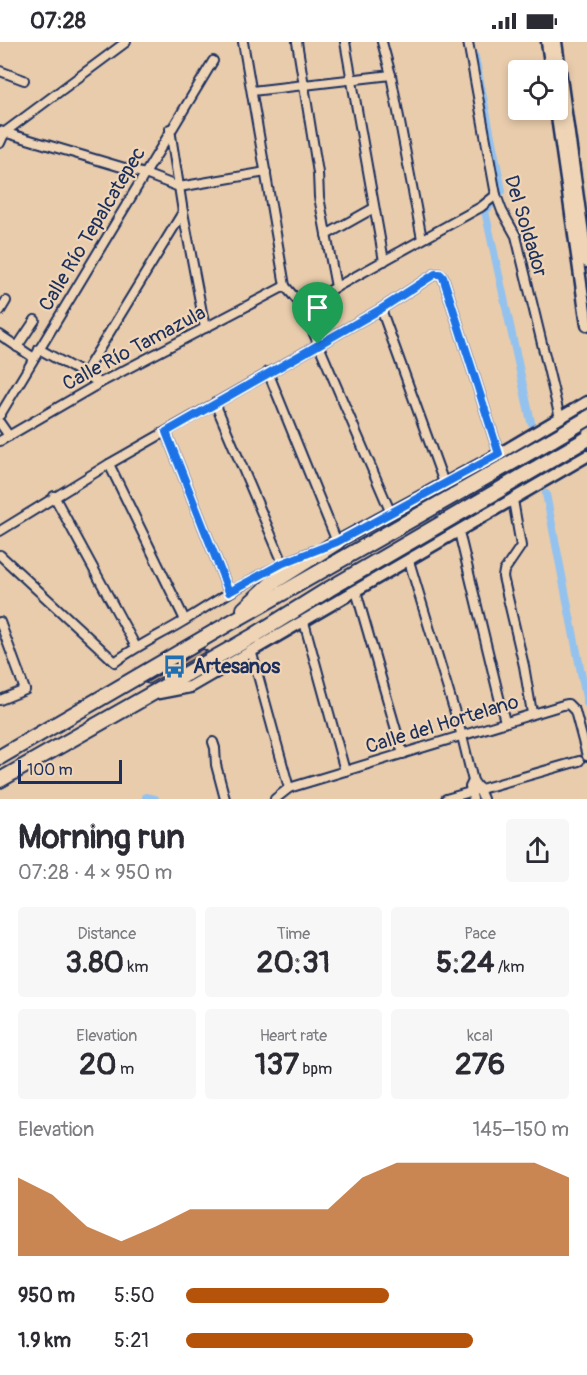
<!DOCTYPE html>
<meta charset="utf-8">
<style>
body{margin:0;font-family:Pangolin,sans-serif;background:#f7f7f7;color:#2b2b33;height:100vh;display:flex;flex-direction:column;font-size:22px;white-space:nowrap}
*{box-sizing:border-box;margin:0}
p{font-size:20px;color:#7c7c81}
.icon{flex:none;width:33px;height:33px;fill:none;stroke:currentColor;stroke-width:2;stroke-linecap:round;stroke-linejoin:round}
.map{position:relative;height:757px;overflow:hidden}
.panel{display:flex;flex-direction:column;background:#fff;flex:1}
.panel>*{flex:none}
.fabs{position:absolute;left:508px;top:18px;display:grid;gap:12px}
.fabs a{display:grid;place-items:center;width:60px;height:60px;border-radius:6px;background:#fff;box-shadow:0 3px 9px #0003;font-size:30px}
.scale{position:absolute;left:18px;bottom:15px;width:104px;box-sizing:border-box;padding-left:6px;border:3px solid #1b2f5e;border-top:0;font-size:16px;line-height:21px;white-space:nowrap;color:#1b2f5e;-webkit-text-stroke:4px #efd5b6;paint-order:stroke}
.pin{position:absolute;display:grid;place-items:center;width:51px;height:51px;color:#fff;margin:-62px -26px;border-radius:50% 50% 50% 0;rotate:-45deg;box-shadow:0 0 6px #0007}
.pin .icon{rotate:45deg}
.round{display:grid;place-items:center;flex:none;width:63px;height:63px;border-radius:6px;background:#f7f7f7}
.summary{display:flex;align-items:center;justify-content:space-between;height:102px;padding:0 18px}
h1{font-size:33px;font-weight:800;line-height:45px}
.metrics{display:grid;grid-template-columns:repeat(3,1fr);gap:9px;height:102px;padding:6px 18px}
.metrics div{display:grid;align-content:center;border-radius:6px;background:#f7f7f7;text-align:center}
.metrics b{font-size:30px;font-weight:800}
.metrics small{font-size:16px;font-weight:400}
.metrics p{font-size:16px}
.chart{height:168px;padding:12px 18px}
.chart p{display:flex;justify-content:space-between}
.chart svg{width:100%;height:108px;margin-top:6px;fill:#b45309;opacity:.7}
ul{padding:0 18px;list-style:none;font-size:20px}
li{display:grid;grid-template-columns:96px 72px 1fr;align-items:center;height:45px}
li i{height:15px;border-radius:8px;background:#b45309}
.status{display:flex;justify-content:space-between;align-items:center;height:42px;padding:0 30px;background:#fff;direction:ltr}
.status svg{height:16px;fill:currentColor}
.map>svg:first-child{display:block}
.lines{fill:none;stroke-linecap:round;stroke-linejoin:round}
.canal{stroke:#94c2ee;stroke-width:8}
.building{fill:#cba582;stroke:#1b2f5e;stroke-width:1.5}
.minor-casing{stroke:#1b2f5e;stroke-width:12}
.secondary-casing{stroke:#1b2f5e;stroke-width:15}
.trunk-casing{stroke:#1b2f5e;stroke-width:18}
.minor{stroke:#efd5b6;stroke-width:8}
.secondary{stroke:#efd5b6;stroke-width:10}
.trunk{stroke:#efd5b6;stroke-width:14}
.trunk-bridge-casing{stroke:#1b2f5e;stroke-width:18;stroke-linecap:butt}
.trunk-bridge{stroke:#efd5b6;stroke-width:14}
.route-casing{stroke:#fff;stroke-width:12}
.route{stroke:#1a73e8;stroke-width:8}
.labels{text-anchor:middle;dominant-baseline:central;stroke-width:4.5;stroke-linejoin:round;paint-order:stroke}
.street-label{font-size:20px;fill:#1b2f5e;stroke:#efd5b6}
.poi-label{font-size:20px;font-weight:bold;fill:#1b2f5e;stroke:#efd5b6;text-anchor:start}
</style>
<div class="status"><b>07:28</b><svg viewBox="0 0 49 12"><path d="M0 12V9h3v3zM5 12V6h3v6zM10 12V3h3v9zM15 12V0h3v12zM26 1h20v11H26zM47 4h2v5h-2z"/></svg></div>
<div class="map">
<svg width="587" height="757" viewBox="0 0 587 757">
<rect width="100%" height="100%" fill="#e9ccac"/>
<filter id="ink" filterUnits="userSpaceOnUse"><feTurbulence type="fractalNoise" baseFrequency=".0167" numOctaves="2"/><feDisplacementMap in="SourceGraphic" scale="12" xChannelSelector="R" yChannelSelector="G"/><feConvolveMatrix kernelMatrix="1 2 1 2 8 2 1 2 1" color-interpolation-filters="sRGB"/></filter>
<g filter="url(#ink)">
<g class="lines">
<g class="canal">
<polyline points="473,12 475,15 502,149"/>
<polyline points="493,160 485,169 531,380"/>
<polyline points="546,452 587,661"/>
<polyline points="146,755 155,757"/>
</g>
</g>
<polygon class="building" points="203,607 207,609 149,642 145,641"/>
<g class="lines">
<defs>
<g id="minor">
<polyline points="243,0 285,244 302,264 390,469"/>
<polyline points="297,0 318,131 319,155 336,245"/>
<polyline points="345,0 384,219"/>
<polyline points="382,0 391,33 422,197"/>
<polyline points="468,0 496,153 502,169 516,194 560,376"/>
<polyline points="0,29 24,38"/>
<polyline points="252,49 391,33"/>
<polyline points="170,87 183,170 205,286"/>
<polyline points="0,89 145,132 179,145 266,130"/>
<polyline points="0,101 5,90 126,0"/>
<polyline points="326,193 374,166"/>
<polyline points="302,264 481,165 496,153"/>
<polyline points="381,267 444,441"/>
<polyline points="0,269 6,259"/>
<polyline points="0,293 34,316"/>
<polyline points="17,305 35,278"/>
<polyline points="39,307 100,341"/>
<polyline points="268,330 337,500 333,501"/>
<polyline points="84,332 183,170"/>
<polyline points="215,361 283,521"/>
<polyline points="0,373 213,19"/>
<polyline points="0,381 9,394"/>
<polyline points="166,390 229,550"/>
<polyline points="0,399 100,341 285,244"/>
<polyline points="109,422 185,578"/>
<polyline points="54,454 136,605"/>
<polyline points="513,458 521,504 504,529 503,535 524,624 532,671"/>
<polyline points="0,489 109,422 381,267 435,232 439,232 443,235 499,412"/>
<polyline points="459,490 505,680"/>
<path d="M0 513 115 620C138 603 163 592 187 577 228 551 268 526 314 509"/>
<polyline points="409,519 462,694 473,739 479,747 483,757"/>
<polyline points="356,549 403,712"/>
<polyline points="0,580 25,648 0,658"/>
<polyline points="304,580 345,729"/>
<polyline points="251,608 289,746"/>
<polyline points="213,700 215,706 216,723 225,757"/>
<polyline points="473,739 470,745 473,757"/>
<polyline points="275,757 289,746 563,663 568,662 575,669 587,714"/>
<polyline points="446,757 579,719"/>
</g>
<g id="secondary">
<polyline points="547,0 551,28"/>
<polyline points="556,0 587,220"/>
<polyline points="556,68 587,283"/>
<polyline points="337,500 499,412 587,360"/>
<polyline points="159,651 190,645 587,414"/>
</g>
<g id="trunk">
<polyline points="244,567 272,541 337,500"/>
<polyline points="0,715 228,582 553,397"/>
<polyline points="0,738 255,593 329,547 561,412"/>
</g>
</defs>
<use href="#minor" class="minor-casing"/>
<use href="#secondary" class="secondary-casing"/>
<use href="#trunk" class="trunk-casing"/>
<use href="#minor" class="minor"/>
<use href="#secondary" class="secondary"/>
<use href="#trunk" class="trunk"/>
<defs>
<g id="trunk-bridge">
<polyline points="553,397 587,377"/>
<polyline points="561,412 587,397"/>
</g>
</defs>
<use href="#trunk-bridge" class="trunk-bridge-casing"/>
<use href="#trunk-bridge" class="trunk-bridge"/>
</g>
</g>
<g class="lines" filter="url(#ink)">
<defs>
<polygon id="route" points="435,232 440,232 443,235 499,412 337,500 283,521 229,550 166,390 381,267"/>
</defs>
<use href="#route" class="route-casing"/>
<use href="#route" class="route"/>
</g>
<defs>
<symbol id="bus-bare" viewBox="-9 -9 18 18"><path d="M-5-6H5V4H4V6H2V4H-2V6H-4V4H-5ZM-3.5-4V0h7V-4ZM-3.5 1.2v1.5H-2V1.2ZM2 1.2v1.5H3.5V1.2Z" fill="#1f6fb2" stroke="#efd5b6" stroke-width="2.5" paint-order="stroke"/></symbol>
</defs>
<g fill-rule="evenodd">
<use href="#bus-bare" x="158" y="608" width="33" height="33"/>
</g>
<g class="labels">
<g class="street-label">
<text transform="translate(526 184) rotate(73)">Del Soldador</text>
<text transform="translate(92 187) rotate(-59)">Calle Río Tepalcatepec</text>
<text transform="translate(134 306) rotate(-28)">Calle Río Tamazula</text>
<text transform="translate(442 682) rotate(-17)">Calle del Hortelano</text>
</g>
<g class="poi-label">
<text x="193" y="624">Artesanos</text>
</g>
</g>
</svg>
<div class="fabs">
<a><svg class="icon" aria-label="locate" viewBox="0 0 24 24"><circle cx="12" cy="12" r="6"/><path d="M12 2v4M12 18v4M2 12h4M18 12h4"/></svg></a>
</div>
<div class="scale">100 m</div>
<div class="pin" style="left:318px;top:302px;background:#1e9e55"><svg class="icon" aria-label="arrive" viewBox="0 0 24 24"><path d="M6 21V4h12l-3 4 3 4H6"/></svg></div>
</div>
<section class="panel">
<div class="summary"><div><h1>Morning run</h1><p>07:28 · 4 × 950 m</p></div><a class="round"><svg class="icon" aria-label="share" viewBox="0 0 24 24"><path d="M12 15V3M7 8l5-5 5 5M5 13v7h14v-7"/></svg></a></div>
<div class="metrics">
<div><p>Distance</p><b>3.80<small> km</small></b></div>
<div><p>Time</p><b>20:31</b></div>
<div><p>Pace</p><b>5:24<small> /km</small></b></div>
</div>
<div class="metrics">
<div><p>Elevation</p><b>20<small> m</small></b></div>
<div><p>Heart rate</p><b>137<small> bpm</small></b></div>
<div><p>kcal</p><b>276</b></div>
</div>
<div class="chart"><p><span>Elevation</span>145–150 m</p>
<svg viewBox="0 0 160 44" preserveAspectRatio="none"><path d="M0 44V12L10 19L20 32L30 38L40 32L50 25L60 25L70 25L80 25L90 25L100 12L110 6L120 6L130 6L140 6L150 6L160 12V44z"/></svg>
</div>
<ul>
<li><b>950 m</b>5:50<i style="width:53%"></i></li>
<li><b>1.9 km</b>5:21<i style="width:75%"></i></li>
</ul>
</section>
